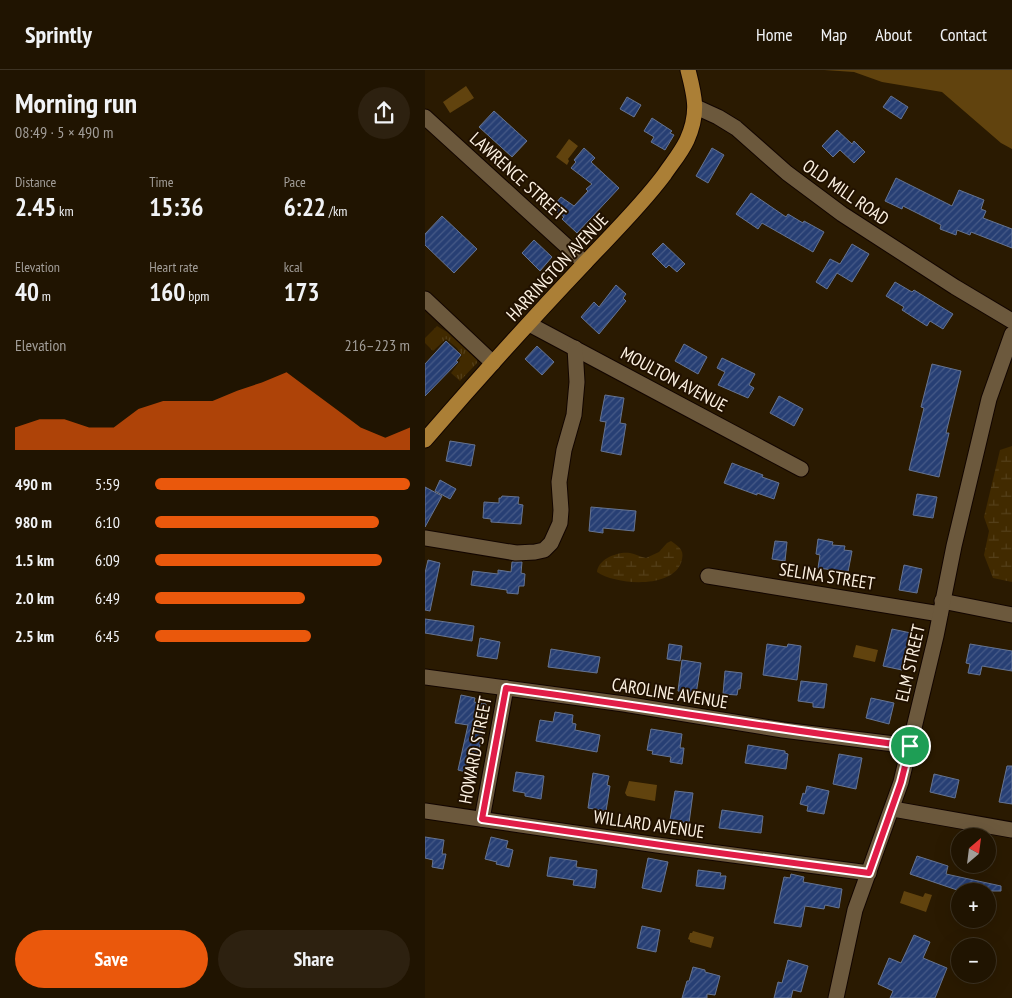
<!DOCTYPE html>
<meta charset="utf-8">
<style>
body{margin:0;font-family:"PT Sans Narrow",sans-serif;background:#2d2110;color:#f1f3f6;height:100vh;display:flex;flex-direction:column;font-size:19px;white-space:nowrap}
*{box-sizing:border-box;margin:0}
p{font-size:16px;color:#a29e99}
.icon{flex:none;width:28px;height:28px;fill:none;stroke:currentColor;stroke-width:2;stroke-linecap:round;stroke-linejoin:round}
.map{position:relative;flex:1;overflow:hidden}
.sheet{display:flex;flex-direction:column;background:#201401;width:425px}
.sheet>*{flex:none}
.needle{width:32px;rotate:28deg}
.tools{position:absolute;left:526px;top:758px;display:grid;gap:10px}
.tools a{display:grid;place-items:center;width:45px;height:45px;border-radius:50%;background:#201401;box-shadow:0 5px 20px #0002,0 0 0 1px #3d3323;font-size:25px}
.pin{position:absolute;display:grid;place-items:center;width:42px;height:42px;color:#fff;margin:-21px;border:2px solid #fff;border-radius:50%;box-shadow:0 1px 5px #0007}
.round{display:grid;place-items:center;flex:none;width:52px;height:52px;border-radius:26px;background:#2d2110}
.overview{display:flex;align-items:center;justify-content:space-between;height:85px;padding:0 15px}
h1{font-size:28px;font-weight:700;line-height:38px}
.metrics{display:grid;grid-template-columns:repeat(3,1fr);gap:8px;height:85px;padding:5px 15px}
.metrics div{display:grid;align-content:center}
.metrics b{font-size:25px;font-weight:700}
.metrics small{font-size:14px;font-weight:400}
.metrics p{font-size:14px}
.chart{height:140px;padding:10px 15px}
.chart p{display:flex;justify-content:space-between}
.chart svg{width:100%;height:90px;margin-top:5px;fill:#ea580c;opacity:.7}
.action{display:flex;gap:10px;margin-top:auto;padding:10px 15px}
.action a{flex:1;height:58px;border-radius:30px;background:#ea580c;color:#fff;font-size:20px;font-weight:700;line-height:58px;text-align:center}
.action a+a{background:#2d2110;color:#f1f3f6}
ul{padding:0 15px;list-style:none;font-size:16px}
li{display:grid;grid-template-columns:80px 60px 1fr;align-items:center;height:38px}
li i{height:12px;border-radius:6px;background:#ea580c}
header{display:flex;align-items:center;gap:30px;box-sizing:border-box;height:70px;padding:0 25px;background:#201401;border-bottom:1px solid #3d3323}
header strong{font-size:24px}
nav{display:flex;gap:28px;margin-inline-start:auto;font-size:18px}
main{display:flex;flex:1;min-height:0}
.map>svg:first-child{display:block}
.grass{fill:url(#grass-tufts)}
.wetland{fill:url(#wetland-marsh)}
.water{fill:#61430e}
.building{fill:url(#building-hatch);stroke:#667491}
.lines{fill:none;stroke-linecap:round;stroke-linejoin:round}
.minor-casing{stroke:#120500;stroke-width:17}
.major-casing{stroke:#120500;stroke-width:17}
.minor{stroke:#6c593d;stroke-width:15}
.major{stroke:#ab7f36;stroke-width:15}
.route-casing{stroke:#fff;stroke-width:10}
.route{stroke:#e11d48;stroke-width:6}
.labels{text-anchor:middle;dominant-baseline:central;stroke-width:4;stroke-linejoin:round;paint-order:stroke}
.street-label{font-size:18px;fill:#fcf1e1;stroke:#211100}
</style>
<header>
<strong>Sprintly</strong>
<nav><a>Home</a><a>Map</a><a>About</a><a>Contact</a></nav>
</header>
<main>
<section class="sheet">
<div class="overview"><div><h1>Morning run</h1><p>08:49 · 5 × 490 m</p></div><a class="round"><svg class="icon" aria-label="share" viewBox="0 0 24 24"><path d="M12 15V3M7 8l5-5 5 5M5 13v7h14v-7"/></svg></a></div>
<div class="metrics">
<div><p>Distance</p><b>2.45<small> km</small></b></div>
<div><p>Time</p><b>15:36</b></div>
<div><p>Pace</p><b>6:22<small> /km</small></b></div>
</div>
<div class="metrics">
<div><p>Elevation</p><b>40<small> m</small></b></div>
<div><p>Heart rate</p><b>160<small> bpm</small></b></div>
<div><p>kcal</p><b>173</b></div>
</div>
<div class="chart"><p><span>Elevation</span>216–223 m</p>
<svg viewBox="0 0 160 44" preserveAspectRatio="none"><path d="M0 44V33L10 29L20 29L30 33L40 33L50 24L60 20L70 20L80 20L90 15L100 11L110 6L120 15L130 24L140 33L150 38L160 33V44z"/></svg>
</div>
<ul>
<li><b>490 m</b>5:59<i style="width:100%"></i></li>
<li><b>980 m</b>6:10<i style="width:88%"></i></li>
<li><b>1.5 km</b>6:09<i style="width:89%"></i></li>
<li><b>2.0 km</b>6:49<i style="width:59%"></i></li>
<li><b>2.5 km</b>6:45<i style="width:61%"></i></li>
</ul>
<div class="action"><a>Save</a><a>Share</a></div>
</section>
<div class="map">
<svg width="587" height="928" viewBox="0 0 587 928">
<defs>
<pattern id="grass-tufts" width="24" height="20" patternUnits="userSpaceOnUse" patternTransform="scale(1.25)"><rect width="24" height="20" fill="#412a00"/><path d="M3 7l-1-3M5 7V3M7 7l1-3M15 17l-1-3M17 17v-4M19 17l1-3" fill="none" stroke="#543f19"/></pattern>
<pattern id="wetland-marsh" width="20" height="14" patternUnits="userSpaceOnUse" patternTransform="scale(1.25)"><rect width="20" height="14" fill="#412a00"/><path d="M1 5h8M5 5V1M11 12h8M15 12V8" fill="none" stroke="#543f19"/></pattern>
<pattern id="building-hatch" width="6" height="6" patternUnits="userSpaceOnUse" patternTransform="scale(1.25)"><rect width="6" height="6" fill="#273f74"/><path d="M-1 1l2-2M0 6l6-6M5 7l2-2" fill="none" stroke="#475b88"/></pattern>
</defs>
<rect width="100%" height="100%" fill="#2a1a01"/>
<polygon class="grass" points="12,256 22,262 52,290 52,293 35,311 26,303 35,291 34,289 37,286 32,278 21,269 8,281 0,273 0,268"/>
<g class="wetland">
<polygon points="587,376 587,512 568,508 559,485 564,461 559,447 575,380"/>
<path d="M246 471C256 478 260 481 256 493 246 519 191 515 172 502 173 489 193 481 205 483 210 484 216 487 221 488L234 482 242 473Z"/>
</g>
<g class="water">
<polygon points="399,0 587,0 587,79 576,73 517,22 457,12 429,2"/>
<polygon points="41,16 49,28 25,43 18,32"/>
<polygon points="144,69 153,76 143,89 144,91 142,95 131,87"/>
<polygon points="431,575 453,580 450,592 428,587"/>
<polygon points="204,711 232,715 230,731 202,726 200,723"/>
<polygon points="479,821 498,827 500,823 507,825 501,842 475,833"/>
<polygon points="268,861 289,867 286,878 265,872 265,870 263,869 265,863 267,863"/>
</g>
<g class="building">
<polygon points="466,26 483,37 476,49 458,37"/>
<polygon points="202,27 216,35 209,47 195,39"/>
<polygon points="69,41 102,71 87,87 54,57"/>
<polygon points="227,48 247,61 245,63 249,65 240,80 226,72 229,67 219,61"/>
<polygon points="412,60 427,74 429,71 440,82 429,93 415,80 408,87 397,76"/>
<polygon points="159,78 170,88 166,92 194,118 152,163 137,149 139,147 127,138 136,127 149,136 163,121 161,119 167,114 146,98 151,92 149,90"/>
<polygon points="287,78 299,85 283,113 271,106"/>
<polygon points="471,108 527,136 534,120 559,130 556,139 561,141 558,148 587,159 587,178 546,162 545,165 532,160 531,165 515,159 516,155 478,136 477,139 460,131"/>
<polygon points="326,123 361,147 363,144 378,153 379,151 399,162 388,182 337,153 333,159 311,144"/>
<polygon points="17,146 52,179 29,203 0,175 0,164"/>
<polygon points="109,170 127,187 115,201 97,183"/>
<polygon points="238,173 260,194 252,202 244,195 241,198 227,184"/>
<polygon points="427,174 444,184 427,212 412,203 402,219 391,212 405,189 415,194"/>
<polygon points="470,212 487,222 489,220 528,244 518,259 505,251 502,256 477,240 479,237 461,226"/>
<polygon points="191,215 201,224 198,228 201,231 174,264 156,247 169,232 174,237"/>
<polygon points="21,271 36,285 31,291 33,292 0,326 0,294"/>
<polygon points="259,274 282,287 273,304 250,291"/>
<polygon points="112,276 129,292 117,305 100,289"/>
<polygon points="297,288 330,304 324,315 329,318 323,328 293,315 300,302 292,298"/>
<polygon points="507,294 536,301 521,363 524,363 514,407 484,400 499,338 496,337"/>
<polygon points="180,325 199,328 195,353 201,354 196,385 176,381 181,352 175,351"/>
<polygon points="354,326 378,339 369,356 345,343"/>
<polygon points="25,371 50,375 46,396 21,391"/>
<polygon points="307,393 338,405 337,407 354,413 349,429 332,423 332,425 299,413"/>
<polygon points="15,410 31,419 25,429 10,421"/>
<polygon points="0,417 17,426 0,457"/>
<polygon points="492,424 512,427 508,448 488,445"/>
<polygon points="77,426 94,427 93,434 98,435 96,454 66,452 66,449 58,448 59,432 74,433 74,428 76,428"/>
<polygon points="166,437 211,441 209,461 178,458 178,463 164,461"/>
<polygon points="393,469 408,472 407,475 420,476 419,480 427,481 423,502 393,498 395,485 391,484"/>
<polygon points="350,471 362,472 360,491 347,489"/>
<polygon points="3,490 15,493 5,541 0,540 0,503"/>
<polygon points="87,492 97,492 96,503 100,504 99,516 94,516 93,524 82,523 82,520 46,515 48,501 73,504 73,500 86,502"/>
<polygon points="479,495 497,499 492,523 474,520"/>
<polygon points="0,549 49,556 47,571 0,563"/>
<polygon points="467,559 486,563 477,600 458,596"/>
<polygon points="55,568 75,572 72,589 52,586"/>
<polygon points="244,574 257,576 255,591 242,589"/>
<polygon points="342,574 362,577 363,574 376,576 372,610 338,605"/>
<polygon points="545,574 587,581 587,601 557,596 555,605 543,603 545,594 541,593"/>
<polygon points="126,579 175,587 172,603 123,597"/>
<polygon points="257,590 276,593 271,624 253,621"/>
<polygon points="300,601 317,603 315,619 313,619 312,625 298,624"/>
<polygon points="376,611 402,614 399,638 388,637 388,633 373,631"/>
<polygon points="36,625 50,628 49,632 61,634 59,645 61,646 49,704 33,700 43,655 30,653"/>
<polygon points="446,628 469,633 464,654 441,648"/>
<polygon points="130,642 148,645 147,653 151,654 150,660 175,665 172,682 111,671 115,650 128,652"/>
<polygon points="226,659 257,664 255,678 259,678 257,694 245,692 246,687 227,684 228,681 222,680"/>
<polygon points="323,675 360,681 360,683 363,684 361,699 320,693"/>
<polygon points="414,684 437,688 431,719 408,714"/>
<polygon points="582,696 587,696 587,734 574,732"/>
<polygon points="91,702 119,706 116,729 100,726 100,723 88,721"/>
<polygon points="168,703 184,706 182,715 185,716 181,741 163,738"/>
<polygon points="509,704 534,710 530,728 505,722"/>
<polygon points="382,716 404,721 399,744 382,741 383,736 375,734 378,723 380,724"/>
<polygon points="250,721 268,723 264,753 245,750"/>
<polygon points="297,740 338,746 336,763 294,758"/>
<polygon points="0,767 19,770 17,784 21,784 18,799 7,797 8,790 0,788"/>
<polygon points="66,767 83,771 81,778 88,780 84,797 71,794 72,792 60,789"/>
<polygon points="492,786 523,796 521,804 576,816 576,821 535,821 485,804"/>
<polygon points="125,787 152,791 151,797 172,800 170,818 148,815 149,810 122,806"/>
<polygon points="223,788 243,792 236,822 217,818"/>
<polygon points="273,800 296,803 295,806 301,806 299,819 271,816"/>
<polygon points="366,804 379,807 378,812 417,819 414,838 400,835 399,839 380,836 376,857 349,853 359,807 365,808"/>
<polygon points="217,856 235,860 231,882 212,878"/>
<polygon points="489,865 505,872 498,888 522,898 510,928 465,928 468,921 453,914 464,888 476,893"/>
<polygon points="363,890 383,896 376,922 368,920 366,928 349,928 353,912 357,913"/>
<polygon points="268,897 280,900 280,902 295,906 290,925 282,924 282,928 257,928 262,911 264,911"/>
</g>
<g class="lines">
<defs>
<g id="minor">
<polyline points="271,37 293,47 311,58 362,103 417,144 530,217 587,251"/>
<polyline points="0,47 160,193"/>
<polyline points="0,229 68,293"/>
<polyline points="104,254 376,399"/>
<polyline points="0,468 91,483 110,482 119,480 126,473 135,453 136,440 134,412 139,380 149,345 152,312 150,278"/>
<polyline points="283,506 515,544"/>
<polyline points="517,531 587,545"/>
<polyline points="0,607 199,634 358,660 485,676"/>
<polyline points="468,739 587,760"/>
<polyline points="0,741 232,775 444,803"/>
<polyline points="57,749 81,618"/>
<polyline points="411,928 430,840 476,712 511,566 529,476 564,329 587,264"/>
</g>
<path id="major" d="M0 370C51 311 104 252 158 195 186 165 215 137 239 105 247 93 256 83 262 70 274 43 270 27 263 0"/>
</defs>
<use href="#minor" class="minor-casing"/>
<use href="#major" class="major-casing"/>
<use href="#minor" class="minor"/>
<use href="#major" class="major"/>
</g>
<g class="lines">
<defs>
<path id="route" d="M81 618C216 636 350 659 485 676L476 712 444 803 250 777 57 749Z"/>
</defs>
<use href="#route" class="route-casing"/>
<use href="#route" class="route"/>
</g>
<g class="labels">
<g class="street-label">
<text transform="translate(93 106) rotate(42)">LAWRENCE STREET</text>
<text transform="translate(421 122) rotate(35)">OLD MILL ROAD</text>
<text transform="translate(132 197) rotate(-47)">HARRINGTON AVENUE</text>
<text transform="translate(249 309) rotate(28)">MOULTON AVENUE</text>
<text transform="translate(402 506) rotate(9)">SELINA STREET</text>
<text transform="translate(485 593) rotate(-77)">ELM STREET</text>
<text transform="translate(245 623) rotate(9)">CAROLINE AVENUE</text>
<text transform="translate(50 680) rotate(-79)">HOWARD STREET</text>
<text transform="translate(224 754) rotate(8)">WILLARD AVENUE</text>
</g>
</g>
</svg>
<div class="tools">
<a><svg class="needle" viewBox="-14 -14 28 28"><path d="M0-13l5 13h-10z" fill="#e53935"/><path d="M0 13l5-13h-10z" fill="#a29e99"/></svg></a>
<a>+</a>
<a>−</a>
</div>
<div class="pin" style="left:485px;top:676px;background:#1e9e55"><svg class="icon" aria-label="arrive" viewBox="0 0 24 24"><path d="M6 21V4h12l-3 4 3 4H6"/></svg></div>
</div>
</main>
